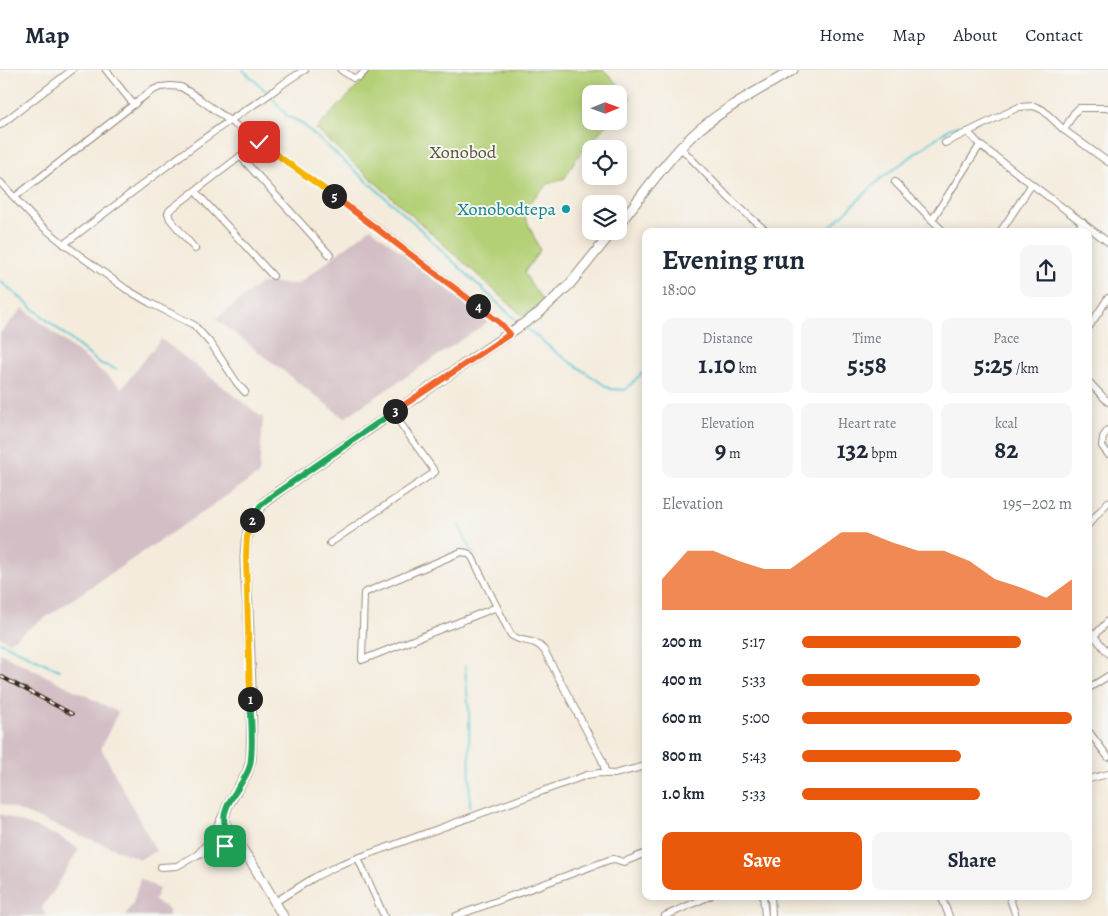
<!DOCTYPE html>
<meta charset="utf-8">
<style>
body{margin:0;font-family:Alegreya,serif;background:#f6f6f7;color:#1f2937;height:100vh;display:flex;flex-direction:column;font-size:19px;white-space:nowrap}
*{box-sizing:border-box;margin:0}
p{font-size:16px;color:#747a83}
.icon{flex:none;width:28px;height:28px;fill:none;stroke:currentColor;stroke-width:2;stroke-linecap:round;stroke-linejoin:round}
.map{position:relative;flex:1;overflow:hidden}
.drawer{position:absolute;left:642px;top:158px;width:450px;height:672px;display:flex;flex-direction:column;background:#fff;border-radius:10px;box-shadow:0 2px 12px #0003}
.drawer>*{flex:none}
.needle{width:32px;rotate:89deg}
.controls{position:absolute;left:582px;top:15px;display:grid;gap:10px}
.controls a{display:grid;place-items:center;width:45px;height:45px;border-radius:10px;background:#fff;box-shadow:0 2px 12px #0003;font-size:25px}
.pin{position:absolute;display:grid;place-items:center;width:42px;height:42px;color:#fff;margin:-21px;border-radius:10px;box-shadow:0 2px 8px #0006}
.km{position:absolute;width:25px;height:25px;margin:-12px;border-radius:50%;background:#222;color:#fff;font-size:14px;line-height:25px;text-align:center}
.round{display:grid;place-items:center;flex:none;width:52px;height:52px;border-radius:10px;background:#f6f6f7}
.overview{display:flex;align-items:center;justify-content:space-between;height:85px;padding:0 20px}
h1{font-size:28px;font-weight:700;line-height:38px}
.stats{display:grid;grid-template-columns:repeat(3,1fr);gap:8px;height:85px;padding:5px 20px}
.stats div{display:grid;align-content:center;border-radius:10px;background:#f6f6f7;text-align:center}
.stats b{font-size:25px;font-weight:700}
.stats small{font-size:14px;font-weight:400}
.stats p{font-size:14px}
.chart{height:140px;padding:10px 20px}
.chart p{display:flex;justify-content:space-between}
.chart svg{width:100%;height:90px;margin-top:5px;fill:#ea580c;opacity:.7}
.cta{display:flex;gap:10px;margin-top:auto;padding:10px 20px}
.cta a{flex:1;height:58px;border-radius:10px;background:#ea580c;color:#fff;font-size:20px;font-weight:700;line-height:58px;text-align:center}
.cta a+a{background:#f6f6f7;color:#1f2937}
ul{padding:0 20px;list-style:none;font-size:16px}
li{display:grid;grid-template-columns:80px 60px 1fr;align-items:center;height:38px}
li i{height:12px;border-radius:6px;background:#ea580c}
header{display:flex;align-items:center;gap:30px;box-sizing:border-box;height:70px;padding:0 25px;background:#fff;border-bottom:1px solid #e0e1e3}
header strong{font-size:24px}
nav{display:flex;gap:28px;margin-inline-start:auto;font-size:18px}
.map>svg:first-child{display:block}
.industrial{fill:#d2bec4}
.green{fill:#b3d076;stroke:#777d4a}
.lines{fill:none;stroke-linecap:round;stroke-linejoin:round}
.stream{stroke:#5cc8d5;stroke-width:2}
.street-casing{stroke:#988a7d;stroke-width:8}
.secondary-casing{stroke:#988a7d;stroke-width:11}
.street{stroke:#fff;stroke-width:6}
.secondary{stroke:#fff;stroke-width:9}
.rail-casing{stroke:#3b2a1e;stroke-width:4}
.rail{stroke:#f6f6f2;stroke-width:2;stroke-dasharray:5.5;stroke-linecap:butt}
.split-1-casing{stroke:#fff;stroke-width:10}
.split-2-casing{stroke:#fff;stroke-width:10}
.split-3-casing{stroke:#fff;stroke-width:10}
.split-4-casing{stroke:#fff;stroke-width:10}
.split-5-casing{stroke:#fff;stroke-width:10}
.split-6-casing{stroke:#fff;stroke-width:10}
.split-1{stroke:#22a559;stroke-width:6}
.split-2{stroke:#f5b400;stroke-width:6}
.split-3{stroke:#22a559;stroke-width:6}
.split-4{stroke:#f0652b;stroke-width:6}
.split-5{stroke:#f0652b;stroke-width:6}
.split-6{stroke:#f5b400;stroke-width:6}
.culture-dot{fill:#0f9aa8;stroke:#f6f6f2;stroke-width:2}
.labels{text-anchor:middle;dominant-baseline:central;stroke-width:4;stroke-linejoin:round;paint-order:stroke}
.park-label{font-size:18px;fill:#595434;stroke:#f6f6f2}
.culture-label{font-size:18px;fill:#0d838f;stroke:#f6f6f2;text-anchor:end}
</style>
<header>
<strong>Map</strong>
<nav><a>Home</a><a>Map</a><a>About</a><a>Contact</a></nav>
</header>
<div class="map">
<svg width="1108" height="846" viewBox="0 0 1108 846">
<rect width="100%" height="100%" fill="#f6f6f2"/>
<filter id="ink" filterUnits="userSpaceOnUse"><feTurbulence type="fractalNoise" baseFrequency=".02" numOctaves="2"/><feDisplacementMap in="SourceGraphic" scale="10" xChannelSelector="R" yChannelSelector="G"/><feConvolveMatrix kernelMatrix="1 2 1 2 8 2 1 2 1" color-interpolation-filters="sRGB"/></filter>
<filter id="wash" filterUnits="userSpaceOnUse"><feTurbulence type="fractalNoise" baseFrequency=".0096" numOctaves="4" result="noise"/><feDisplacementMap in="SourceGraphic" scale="20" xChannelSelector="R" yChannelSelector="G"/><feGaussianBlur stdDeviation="1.12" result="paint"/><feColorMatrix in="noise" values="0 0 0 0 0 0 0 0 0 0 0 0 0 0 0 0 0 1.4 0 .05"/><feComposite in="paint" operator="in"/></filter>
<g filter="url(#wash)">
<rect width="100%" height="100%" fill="#f4ebdc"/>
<g class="industrial">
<polygon points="371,158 488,252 344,348 216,249 261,213 298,214"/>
<polygon points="23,238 122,318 161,269 263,348 259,404 9,572 0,567 0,263"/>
<polygon points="0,583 118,642 101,678 156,781 140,789 0,733"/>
<polygon points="0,744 58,766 79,779 55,819 42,837 46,846 0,846"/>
<polygon points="140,808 159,819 154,831 169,839 169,846 125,846 133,833"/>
</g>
<polygon class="green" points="374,0 604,0 631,28 619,42 619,24 591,24 591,51 610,51 575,90 565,108 548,114 522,140 540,180 524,203 544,233 523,246 316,59"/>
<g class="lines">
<g class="stream">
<polyline points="243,0 267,22"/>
<polyline points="271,26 287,46 300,52 413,152 443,182 519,253"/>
<polyline points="826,161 879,110 950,58 979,51"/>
<polyline points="0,211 99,293 116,299"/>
<polyline points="525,257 557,283 610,319 625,320 646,299"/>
<polyline points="1105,377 1108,372"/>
<polyline points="459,455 473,484"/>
<polyline points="0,572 59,600"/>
<polyline points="465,597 469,643 470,736"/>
</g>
</g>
</g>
<g filter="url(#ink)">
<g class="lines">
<defs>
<g id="street">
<polyline points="106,0 134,35"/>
<polyline points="341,0 353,8 359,7 366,0"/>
<polyline points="0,55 72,0"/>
<polyline points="1064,60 1074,43 1079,38 1108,38"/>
<polyline points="968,62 980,75 1108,172"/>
<polyline points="945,73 1019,37 1034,36 1043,40 1064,60 1108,92"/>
<polyline points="681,78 730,129 766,161"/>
<polyline points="240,86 330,185"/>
<polyline points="0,112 38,153 64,174 126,219 150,233 194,255 212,275 237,313 245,322"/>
<polyline points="895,112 932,150"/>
<polyline points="195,121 273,206"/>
<polyline points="15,127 151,21 160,17 171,16 181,17 194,25 371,153 493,247 510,264"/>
<polyline points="943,161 932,150 980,75"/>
<polyline points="1001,161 1032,114"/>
<polyline points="1077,161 1083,152"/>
<path d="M64 174C129 126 193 73 261 30 276 20 289 8 305 0"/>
<polyline points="195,179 170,149 168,143 170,140 259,72"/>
<polyline points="1089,257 1108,228"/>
<polyline points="1089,312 1108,332"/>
<polyline points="1108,360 1103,367 1102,376 1108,384"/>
<polyline points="1089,454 1108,432"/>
<polyline points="330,473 435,402 393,343"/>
<path d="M497 537 362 590 364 523 461 482 467 483 472 487 511 565C522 574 533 567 544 580L602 690 606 704"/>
<polyline points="1089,560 1108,583"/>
<polyline points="1094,566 1108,551"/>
<polyline points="1089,618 1108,606"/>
<polyline points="1089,662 1108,687"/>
<polyline points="1089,709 1108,704"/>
<polyline points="223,744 209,771 197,785 225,776 242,780"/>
<polyline points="358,788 384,846"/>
<polyline points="161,797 177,796 197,785"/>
<polyline points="763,826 765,846"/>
<polyline points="771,826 772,846"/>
<polyline points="941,826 949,846"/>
<polyline points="1009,826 1016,846"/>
<polyline points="275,832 315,807 341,794 587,705 599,703 614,704 646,696"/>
<polyline points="456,846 609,790 614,789 624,792 646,783"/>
<polyline points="665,846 710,826"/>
</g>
<g id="secondary">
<path d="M619 154C642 126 667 89 693 65 720 40 761 19 793 0"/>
<path d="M283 846 255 798 225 754 224 747 227 737 247 703 251 690C253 640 250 590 248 541 247 513 241 482 250 454 255 439 267 430 279 421L539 243 570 214 613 161"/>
</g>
</defs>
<use href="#street" class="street-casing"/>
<use href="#secondary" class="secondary-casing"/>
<use href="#street" class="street"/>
<use href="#secondary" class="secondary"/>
<defs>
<polyline id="rail" points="0,606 72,644"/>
</defs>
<use href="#rail" class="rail-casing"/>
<use href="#rail" class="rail"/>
</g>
</g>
<g class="lines" filter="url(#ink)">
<defs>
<path id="split-1" d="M225 776 242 780C236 773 228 764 225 755 219 735 246 714 250 695 254 676 251 649 250 629"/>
<polyline id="split-2" points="250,629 246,486 247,467 252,450"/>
<polyline id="split-3" points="252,450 260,436 272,426 395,341"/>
<polyline id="split-4" points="395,341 510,264 500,253 478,236"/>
<polyline id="split-5" points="334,126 478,236"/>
<polyline id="split-6" points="259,72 334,126"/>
</defs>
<use href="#split-1" class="split-1-casing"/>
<use href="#split-2" class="split-2-casing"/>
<use href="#split-3" class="split-3-casing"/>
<use href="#split-4" class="split-4-casing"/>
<use href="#split-5" class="split-5-casing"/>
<use href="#split-6" class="split-6-casing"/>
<use href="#split-1" class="split-1"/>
<use href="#split-2" class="split-2"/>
<use href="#split-3" class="split-3"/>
<use href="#split-4" class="split-4"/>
<use href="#split-5" class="split-5"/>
<use href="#split-6" class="split-6"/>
</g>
<circle class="culture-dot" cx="566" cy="139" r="5"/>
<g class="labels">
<g class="park-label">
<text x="463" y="82">Xonobod</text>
</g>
<g class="culture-label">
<text x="556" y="139">Xonobodtepa</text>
</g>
</g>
</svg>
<div class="controls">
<a><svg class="needle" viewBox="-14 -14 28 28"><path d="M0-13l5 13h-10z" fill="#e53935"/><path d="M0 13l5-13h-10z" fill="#747a83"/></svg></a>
<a><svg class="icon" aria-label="locate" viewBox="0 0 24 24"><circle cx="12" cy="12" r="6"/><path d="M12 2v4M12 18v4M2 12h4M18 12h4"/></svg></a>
<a><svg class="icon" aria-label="layers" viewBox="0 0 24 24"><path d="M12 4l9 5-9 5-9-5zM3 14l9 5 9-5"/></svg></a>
</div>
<div class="pin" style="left:225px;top:776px;background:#1e9e55"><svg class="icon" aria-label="arrive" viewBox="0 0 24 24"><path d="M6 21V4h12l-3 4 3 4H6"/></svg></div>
<div class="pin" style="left:259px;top:72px;background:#d93025"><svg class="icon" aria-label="check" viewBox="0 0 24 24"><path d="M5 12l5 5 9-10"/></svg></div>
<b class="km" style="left:250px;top:629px">1</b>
<b class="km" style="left:252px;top:450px">2</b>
<b class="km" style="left:395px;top:341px">3</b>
<b class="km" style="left:478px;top:236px">4</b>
<b class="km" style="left:334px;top:126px">5</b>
<section class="drawer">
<div class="overview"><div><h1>Evening run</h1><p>18:00</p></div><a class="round"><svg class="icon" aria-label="share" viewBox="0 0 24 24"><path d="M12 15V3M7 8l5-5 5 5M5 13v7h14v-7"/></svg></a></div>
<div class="stats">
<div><p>Distance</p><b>1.10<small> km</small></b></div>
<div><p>Time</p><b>5:58</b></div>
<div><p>Pace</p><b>5:25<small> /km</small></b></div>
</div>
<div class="stats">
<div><p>Elevation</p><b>9<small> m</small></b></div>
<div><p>Heart rate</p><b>132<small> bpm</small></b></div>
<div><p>kcal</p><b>82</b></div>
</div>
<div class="chart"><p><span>Elevation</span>195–202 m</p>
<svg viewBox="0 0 160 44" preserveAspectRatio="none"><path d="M0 44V29L10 15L20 15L30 20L40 24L50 24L60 15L70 6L80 6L90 11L100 15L110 15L120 20L130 29L140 33L150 38L160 29V44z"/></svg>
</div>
<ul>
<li><b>200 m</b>5:17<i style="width:81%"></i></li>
<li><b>400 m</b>5:33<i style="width:66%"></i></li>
<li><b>600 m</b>5:00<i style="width:100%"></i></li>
<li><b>800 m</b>5:43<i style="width:59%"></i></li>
<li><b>1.0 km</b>5:33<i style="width:66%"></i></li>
</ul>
<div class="cta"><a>Save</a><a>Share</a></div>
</section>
</div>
